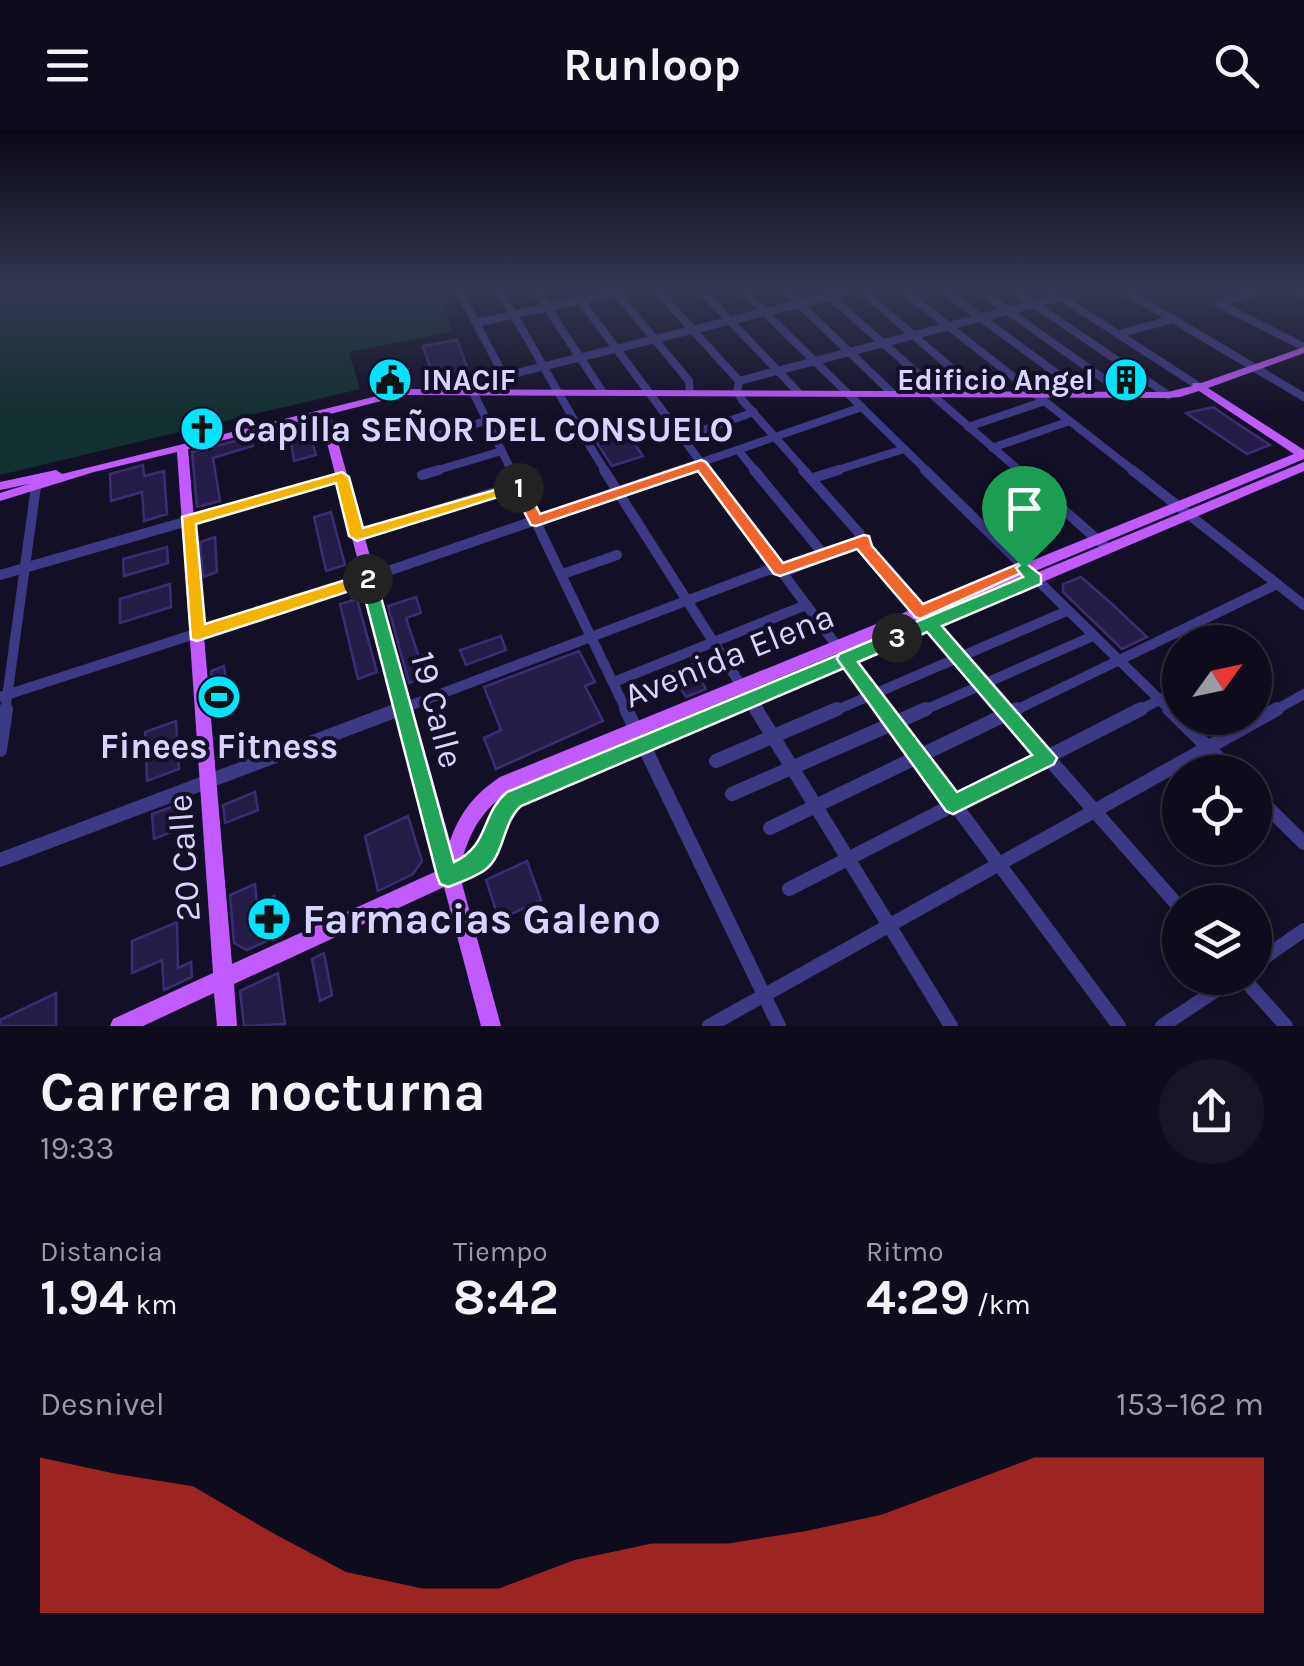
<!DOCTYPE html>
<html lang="es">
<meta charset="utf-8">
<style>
body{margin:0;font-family:Karla,sans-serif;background:#171425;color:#f1f3f6;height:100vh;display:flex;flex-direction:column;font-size:38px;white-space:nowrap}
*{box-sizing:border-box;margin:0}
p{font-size:32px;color:#9b9ba3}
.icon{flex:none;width:55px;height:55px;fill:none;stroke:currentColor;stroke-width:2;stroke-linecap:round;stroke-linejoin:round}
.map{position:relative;height:896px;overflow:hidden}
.panel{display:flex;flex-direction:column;background:#0e0b1c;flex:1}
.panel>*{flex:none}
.needle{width:65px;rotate:57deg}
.buttons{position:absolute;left:1162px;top:495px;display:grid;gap:20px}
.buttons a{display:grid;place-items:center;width:110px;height:110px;border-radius:50%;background:#0e0b1c;box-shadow:0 5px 15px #0003,0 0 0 2px #2e2b3b;font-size:50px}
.pin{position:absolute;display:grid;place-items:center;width:85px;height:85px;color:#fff;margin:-102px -42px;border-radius:50% 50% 50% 0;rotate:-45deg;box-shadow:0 0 10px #0007}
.pin .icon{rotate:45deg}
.km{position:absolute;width:50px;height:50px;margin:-25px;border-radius:50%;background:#222;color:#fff;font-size:28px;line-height:50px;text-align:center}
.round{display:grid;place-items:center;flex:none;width:105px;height:105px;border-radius:52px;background:#171425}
.overview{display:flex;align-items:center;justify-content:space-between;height:170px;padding:0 40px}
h1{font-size:55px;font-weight:700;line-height:75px}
.metrics{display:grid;grid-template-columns:repeat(3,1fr);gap:15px;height:170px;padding:10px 40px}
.metrics div{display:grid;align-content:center}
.metrics b{font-size:50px;font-weight:700}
.metrics small{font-size:28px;font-weight:400}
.metrics p{font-size:28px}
.chart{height:280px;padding:20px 40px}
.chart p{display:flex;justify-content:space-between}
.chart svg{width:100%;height:180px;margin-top:10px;fill:#d93025;opacity:.7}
header{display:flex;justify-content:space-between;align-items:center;height:130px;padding:0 40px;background:#0e0b1c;font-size:45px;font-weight:700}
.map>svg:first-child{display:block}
.green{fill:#12302f}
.building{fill:#241b47;stroke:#3b2d73;stroke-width:2.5}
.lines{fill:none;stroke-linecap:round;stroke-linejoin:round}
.minor-far2{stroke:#3d3a85;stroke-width:8}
.minor-far1{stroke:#3d3a85;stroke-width:10}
.minor{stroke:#3d3a85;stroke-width:14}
.major{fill:#c25bff;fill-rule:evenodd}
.split-1{fill:#f0652b;stroke:#fff;stroke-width:2.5}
.split-2{fill:#f5b400;stroke:#fff;stroke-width:2.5}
.split-3{fill:#22a559;stroke:#fff;stroke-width:2.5}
.split-4{fill:#22a559;stroke:#fff;stroke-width:2.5;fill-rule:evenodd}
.labels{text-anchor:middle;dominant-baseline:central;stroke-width:8;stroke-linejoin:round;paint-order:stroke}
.far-poi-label{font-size:30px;font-weight:bold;fill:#d9d4ff;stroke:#130f26;text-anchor:start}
.poi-label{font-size:35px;font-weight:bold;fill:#d9d4ff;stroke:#130f26;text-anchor:start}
.street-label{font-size:35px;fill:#d9d4ff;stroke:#130f26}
.near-poi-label{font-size:42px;font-weight:bold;fill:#d9d4ff;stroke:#130f26;text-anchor:start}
</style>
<header><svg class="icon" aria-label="menu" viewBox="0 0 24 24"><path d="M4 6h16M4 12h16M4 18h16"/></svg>Runloop<svg class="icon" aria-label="search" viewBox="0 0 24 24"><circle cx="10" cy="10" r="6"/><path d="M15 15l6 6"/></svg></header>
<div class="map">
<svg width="1304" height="896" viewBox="0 0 1304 896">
<rect width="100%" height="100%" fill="#130f26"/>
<polygon class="green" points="452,159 444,174 451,202 349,222 360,259 0,345 0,159"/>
<g class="building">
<polygon points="457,210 468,240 433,247 423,216"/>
<polygon points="1213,277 1241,296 1270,315 1247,324 1186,283"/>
<polygon points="307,294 316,325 294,331 289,299"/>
<polygon points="625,301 643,326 612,336 595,310"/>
<polygon points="251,307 253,316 213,328 220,371 197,377 192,322"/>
<polygon points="143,335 144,346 164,341 167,384 144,391 142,362 111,371 110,344"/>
<polygon points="331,382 345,435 326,441 314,387"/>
<polygon points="215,407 217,442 203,447 200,412"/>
<polygon points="167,417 168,433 124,446 123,429"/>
<polygon points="1081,447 1112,474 1147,507 1122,519 1063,462 1063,454"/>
<polygon points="170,454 171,477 120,493 120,469"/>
<polygon points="416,467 421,483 406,488 421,533 417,534 421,549 409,553 388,476"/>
<polygon points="357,469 377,542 358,549 340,474"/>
<polygon points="501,506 506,520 466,535 460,520"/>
<polygon points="579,521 595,552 585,556 603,591 496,639 484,608 501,600 484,557"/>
<polygon points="692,534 706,559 686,567 671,542"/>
<polygon points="224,536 229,569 214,574 211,541"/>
<polygon points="176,591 179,639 147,651 145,602"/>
<polygon points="255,662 258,680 225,693 223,675"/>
<polygon points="179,674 181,698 154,709 152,684"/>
<polygon points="408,686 422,731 413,744 378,761 365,706"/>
<polygon points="527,731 541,770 499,790 486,750"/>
<polygon points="255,754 257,774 274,766 280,805 247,820 234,813 230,765"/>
<polygon points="177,792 178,838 191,832 192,847 164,860 162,830 132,843 132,811"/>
<polygon points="324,823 332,865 320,871 312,829"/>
<polygon points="278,843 285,894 244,896 240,861"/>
<polygon points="56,863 56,896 0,896 0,890"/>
</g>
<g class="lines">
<g class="minor-far2">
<path d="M498 159C536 220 567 282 606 342"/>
<polyline points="535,159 602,261"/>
<polyline points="572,159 708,342"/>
<polyline points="656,159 739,251"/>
<polyline points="700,159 798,262"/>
<polyline points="741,159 928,342"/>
<polyline points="784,159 892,263"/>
<polyline points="821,159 932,256 930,263 1021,342"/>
<polyline points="860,159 980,263"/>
<polyline points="901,159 1135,342"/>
<polyline points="942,159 1083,263"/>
<polyline points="977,159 1125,264"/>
<polyline points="1012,159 1168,265"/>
<polyline points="1048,159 1197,255"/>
<polyline points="1122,159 1304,267"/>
<polyline points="1295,159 1304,164"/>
<polyline points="614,160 689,251 690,262"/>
<polyline points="459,161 504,246 500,261"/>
<polyline points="1219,174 1304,217"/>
<polyline points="1219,174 1263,159"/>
<polyline points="476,193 630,159"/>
<polyline points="1119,204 1173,189"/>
<polyline points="504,246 860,159"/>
<polyline points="739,251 737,262 742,270 806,342"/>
<polyline points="739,251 1060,167"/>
<polyline points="472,260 512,342"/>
<polyline points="968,297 1042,272"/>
<polyline points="681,308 754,282"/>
<polyline points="423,309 486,291"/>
<polyline points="992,318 1067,292"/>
<polyline points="739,321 756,342"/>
<polyline points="431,342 502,321"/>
<polyline points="673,342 862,277"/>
<polyline points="831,342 904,319"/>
</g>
<g class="minor-far1">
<polyline points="511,340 627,582"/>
<polyline points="604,340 758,582"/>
<polyline points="706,340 886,582"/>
<polyline points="754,340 825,426"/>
<polyline points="803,340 860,404 864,418 1008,582"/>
<polyline points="925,340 1172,582"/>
<polyline points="1018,340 1107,418"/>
<polyline points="1132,340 1304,475"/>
<polyline points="422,345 439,340"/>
<polyline points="813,348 839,340"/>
<polyline points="357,405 518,355"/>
<polyline points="563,444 617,425"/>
<polyline points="0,445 341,347"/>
<polyline points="614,552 806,475"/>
<polyline points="0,567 368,448 681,340"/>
<polyline points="5,582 37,349"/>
<polyline points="393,582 768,440 789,440 863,411"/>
<polyline points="832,582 1067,481"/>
<polyline points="920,582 1093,506"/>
<polyline points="1012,582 1277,454"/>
<polyline points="1136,582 1180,559"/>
<polyline points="1272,582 1304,564"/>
</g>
<g class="minor">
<polyline points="626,579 779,896"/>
<polyline points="756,579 951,896"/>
<polyline points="884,579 1119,896"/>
<polyline points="1005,579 1180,778"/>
<polyline points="1169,579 1233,642"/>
<polyline points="0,620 6,579"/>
<polyline points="716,631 837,579"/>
<polyline points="732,664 926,579"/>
<polyline points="1255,665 1304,713"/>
<polyline points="770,698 1017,579"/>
<polyline points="0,730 400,579"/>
<polyline points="789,759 1141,579"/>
<polyline points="1255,834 1304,800"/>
<polyline points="1243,848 1286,896"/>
<polyline points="709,896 1277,579"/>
<polyline points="1162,896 1235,848"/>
</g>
<path class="major" d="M1304 217V223L1208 258 1304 320V329L512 659C484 678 471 698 462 730 486 719 487 695 496 673L522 656 1304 332V341L534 668 509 684 500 716 484 738 461 750 501 896H481L444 757 234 854 237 896H217L214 863 143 896H110L113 889 213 843 177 322 94 342 0 371V363L29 354 0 360V352L56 340 62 344 405 259 1168 262 1192 256 1193 253H1201ZM1199 261 1294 324 500 647C475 664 460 682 450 711L330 284 405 265 1168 268 1180 267ZM320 286 439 740 232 834 188 319Z"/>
</g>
<linearGradient id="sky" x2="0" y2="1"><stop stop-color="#0a0815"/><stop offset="0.56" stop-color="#333752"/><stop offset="1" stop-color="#333752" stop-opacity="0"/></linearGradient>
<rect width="1304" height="285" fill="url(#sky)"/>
<polygon class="split-1" points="701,330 706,332 783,433 864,405 869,406 872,416 923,474 1018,434 1024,432 1032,438 920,489 915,487 857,419 780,446 774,444 698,341 536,396 531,395 512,358 525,354 540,384"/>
<polygon class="split-2" points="342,342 349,347 363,398 519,353 527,358 357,411 349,406 336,353 196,394 205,494 368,443 376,449 374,453 197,511 191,509 182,387"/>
<path class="split-3" d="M368 443 376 449 454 732C490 715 480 685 507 662L891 503 897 501 905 508 903 513 521 676C502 693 505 725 485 740 475 747 459 753 448 757L440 754 437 746 360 449Z"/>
<path class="split-4" d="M1024 432 1041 445V454L942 496 1057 628 1054 634 953 684 946 681 837 529 839 524 1023 447 1016 438ZM927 502 1032 625 957 662 858 532Z"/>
<defs>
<symbol id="civic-disc" viewBox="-11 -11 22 22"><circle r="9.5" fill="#00e5ff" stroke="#130f26"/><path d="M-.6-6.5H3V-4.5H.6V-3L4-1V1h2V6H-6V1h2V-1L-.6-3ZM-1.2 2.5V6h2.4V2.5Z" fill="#111"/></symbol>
<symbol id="building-disc" viewBox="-11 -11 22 22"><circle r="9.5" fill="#00e5ff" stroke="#130f26"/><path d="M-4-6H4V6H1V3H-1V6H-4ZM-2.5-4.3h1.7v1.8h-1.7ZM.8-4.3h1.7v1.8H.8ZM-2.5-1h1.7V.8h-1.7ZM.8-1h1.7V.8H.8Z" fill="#111"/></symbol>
<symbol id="church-disc" viewBox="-11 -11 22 22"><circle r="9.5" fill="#00e5ff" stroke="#130f26"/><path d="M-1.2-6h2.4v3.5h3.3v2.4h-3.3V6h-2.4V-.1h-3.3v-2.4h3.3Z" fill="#111"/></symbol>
<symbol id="stadium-disc" viewBox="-11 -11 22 22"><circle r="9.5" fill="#00e5ff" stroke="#130f26"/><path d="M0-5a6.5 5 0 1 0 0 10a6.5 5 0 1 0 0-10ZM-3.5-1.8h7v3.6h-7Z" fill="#111"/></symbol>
<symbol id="pharmacy-disc" viewBox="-11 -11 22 22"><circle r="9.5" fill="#00e5ff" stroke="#130f26"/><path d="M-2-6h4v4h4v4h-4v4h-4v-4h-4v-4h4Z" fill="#111"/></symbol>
</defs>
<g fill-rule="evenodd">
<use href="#civic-disc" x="365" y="225" width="50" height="50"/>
<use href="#building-disc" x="1101" y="225" width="50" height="50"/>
<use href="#church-disc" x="177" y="274" width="50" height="50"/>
<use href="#stadium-disc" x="194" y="542" width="50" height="50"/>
<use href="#pharmacy-disc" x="244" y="764" width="50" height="50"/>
</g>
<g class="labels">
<g class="far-poi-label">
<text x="422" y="250">INACIF</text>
<text x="1094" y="250" text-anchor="end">Edificio Angel</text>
</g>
<g class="poi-label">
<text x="234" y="299">Capilla SEÑOR DEL CONSUELO</text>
<text x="219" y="616" text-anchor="middle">Finees Fitness</text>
</g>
<g class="street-label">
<text transform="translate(729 526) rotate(-22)">Avenida Elena</text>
<text transform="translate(437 580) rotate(75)">19 Calle</text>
<text transform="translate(184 728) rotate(-94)">20 Calle</text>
</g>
<g class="near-poi-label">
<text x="302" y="789">Farmacias Galeno</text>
</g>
</g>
</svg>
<div class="buttons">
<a><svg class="needle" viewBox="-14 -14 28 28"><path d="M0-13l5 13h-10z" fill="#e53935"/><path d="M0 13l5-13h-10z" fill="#9b9ba3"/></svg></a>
<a><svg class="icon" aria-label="locate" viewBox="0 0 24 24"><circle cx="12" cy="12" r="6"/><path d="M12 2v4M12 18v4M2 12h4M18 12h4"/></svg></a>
<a><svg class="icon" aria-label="layers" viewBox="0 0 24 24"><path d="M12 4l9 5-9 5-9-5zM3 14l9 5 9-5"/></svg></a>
</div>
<div class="pin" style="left:1024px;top:438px;background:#1e9e55"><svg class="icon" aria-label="arrive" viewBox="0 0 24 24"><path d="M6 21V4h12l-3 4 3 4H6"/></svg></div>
<b class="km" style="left:519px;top:358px">1</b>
<b class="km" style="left:368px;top:449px">2</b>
<b class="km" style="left:897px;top:508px">3</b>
</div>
<section class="panel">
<div class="overview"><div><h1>Carrera nocturna</h1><p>19:33</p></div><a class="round"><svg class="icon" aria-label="share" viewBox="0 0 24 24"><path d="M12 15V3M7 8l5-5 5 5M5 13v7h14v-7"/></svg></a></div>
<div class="metrics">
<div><p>Distancia</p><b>1.94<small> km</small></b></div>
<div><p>Tiempo</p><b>8:42</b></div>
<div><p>Ritmo</p><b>4:29<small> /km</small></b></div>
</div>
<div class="chart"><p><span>Desnivel</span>153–162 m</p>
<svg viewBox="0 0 160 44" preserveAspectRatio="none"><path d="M0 44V6L10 10L20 13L30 24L40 34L50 38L60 38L70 31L80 27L90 27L100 24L110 20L120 13L130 6L140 6L150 6L160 6V44z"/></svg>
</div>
</section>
